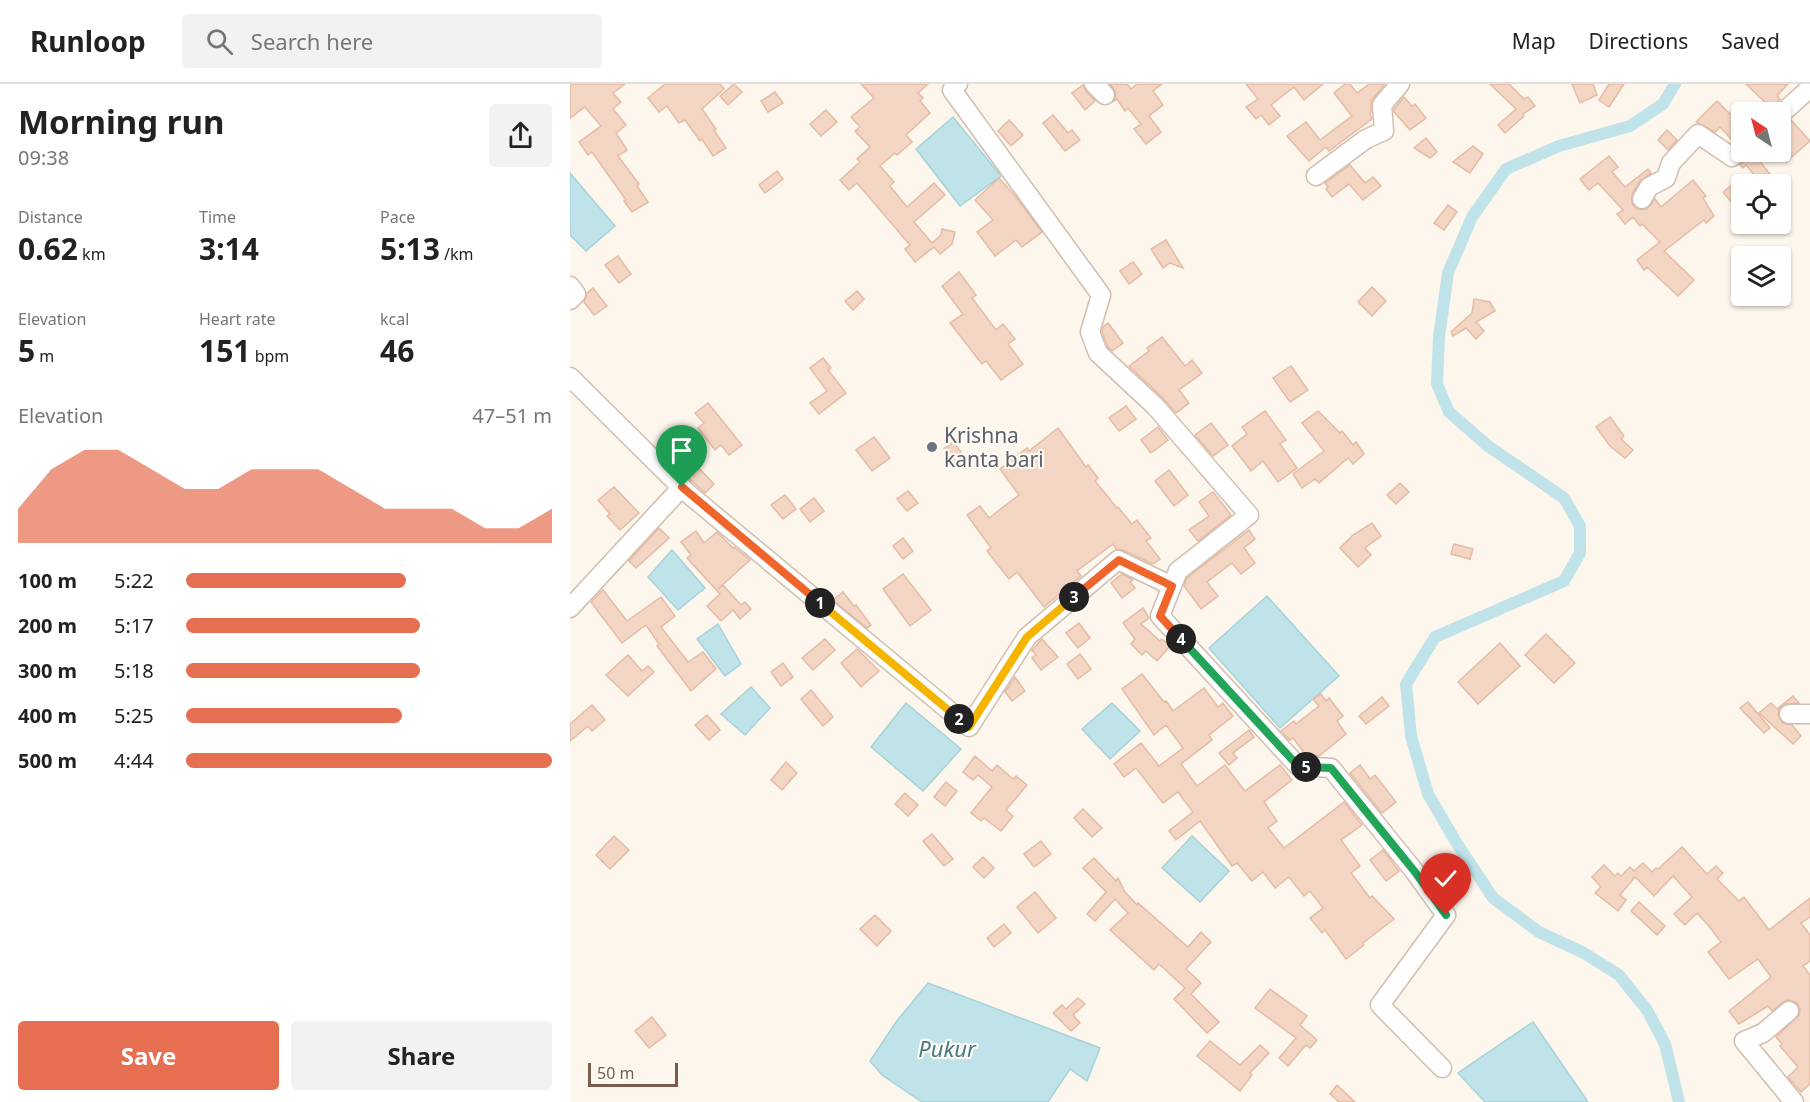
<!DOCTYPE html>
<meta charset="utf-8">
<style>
body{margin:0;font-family:"Noto Sans",sans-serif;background:#f2f2f2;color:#222;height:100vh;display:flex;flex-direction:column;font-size:22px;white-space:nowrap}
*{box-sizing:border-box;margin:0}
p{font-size:20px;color:#767676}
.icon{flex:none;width:33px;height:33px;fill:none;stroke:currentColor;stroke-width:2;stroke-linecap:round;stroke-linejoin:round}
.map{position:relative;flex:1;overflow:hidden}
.details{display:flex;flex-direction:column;background:#fff;width:570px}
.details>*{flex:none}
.needle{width:39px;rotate:324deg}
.controls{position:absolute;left:1161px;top:18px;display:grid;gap:12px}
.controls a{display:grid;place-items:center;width:60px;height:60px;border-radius:6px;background:#fff;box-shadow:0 2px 4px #0004;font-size:30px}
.scale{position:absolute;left:18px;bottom:15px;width:90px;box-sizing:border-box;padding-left:6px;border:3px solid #7a5c4d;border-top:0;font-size:16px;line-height:21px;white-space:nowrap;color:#7a5c4d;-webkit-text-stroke:4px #fffaf3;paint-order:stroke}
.pin{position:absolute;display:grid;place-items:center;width:51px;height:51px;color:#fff;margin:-62px -26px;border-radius:50% 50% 50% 0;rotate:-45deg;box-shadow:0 0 6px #0007}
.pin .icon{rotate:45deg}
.km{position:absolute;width:30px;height:30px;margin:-15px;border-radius:50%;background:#222;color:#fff;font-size:16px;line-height:30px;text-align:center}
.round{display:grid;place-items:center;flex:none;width:63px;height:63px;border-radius:6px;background:#f2f2f2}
.overview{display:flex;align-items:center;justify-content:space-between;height:102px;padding:0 18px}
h1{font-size:33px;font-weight:700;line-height:45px}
.stats{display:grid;grid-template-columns:repeat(3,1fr);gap:9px;height:102px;padding:6px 18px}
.stats div{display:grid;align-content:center}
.stats b{font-size:30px;font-weight:700}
.stats small{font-size:16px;font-weight:400}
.stats p{font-size:16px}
.chart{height:168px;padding:12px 18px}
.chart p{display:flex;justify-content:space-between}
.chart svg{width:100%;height:108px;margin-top:6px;fill:#e76f51;opacity:.7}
.primary-button{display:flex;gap:12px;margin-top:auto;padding:12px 18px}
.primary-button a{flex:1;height:69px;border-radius:6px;background:#e76f51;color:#fff;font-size:24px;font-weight:700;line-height:69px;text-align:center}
.primary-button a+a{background:#f2f2f2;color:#222}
ul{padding:0 18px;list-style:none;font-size:20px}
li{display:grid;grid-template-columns:96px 72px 1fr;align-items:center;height:45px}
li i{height:15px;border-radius:8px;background:#e76f51}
header{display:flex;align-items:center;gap:36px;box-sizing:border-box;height:84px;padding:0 30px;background:#fff;border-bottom:2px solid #e0e0e0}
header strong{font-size:28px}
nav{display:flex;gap:33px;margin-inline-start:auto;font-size:21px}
.search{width:420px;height:54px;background:#f2f2f2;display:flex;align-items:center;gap:15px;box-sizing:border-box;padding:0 21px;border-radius:6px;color:#767676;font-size:22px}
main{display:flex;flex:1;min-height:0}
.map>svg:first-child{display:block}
.water{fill:#bfe3e8;stroke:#a5d3da;stroke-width:1.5}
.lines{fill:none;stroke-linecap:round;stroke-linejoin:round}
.canal{stroke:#bfe3e8;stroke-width:12}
.building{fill:#f3d5c3;stroke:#e6bba3;stroke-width:1.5}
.minor-casing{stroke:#d1beb0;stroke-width:21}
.minor{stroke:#fff;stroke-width:18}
.split-1-casing{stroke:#fff;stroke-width:12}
.split-2-casing{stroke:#fff;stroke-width:12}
.split-3-casing{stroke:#fff;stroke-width:12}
.split-4-casing{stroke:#fff;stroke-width:12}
.split-5-casing{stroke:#fff;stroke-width:12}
.split-6-casing{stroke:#fff;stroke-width:12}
.split-1{stroke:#f0652b;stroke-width:8}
.split-2{stroke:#f5b400;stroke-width:8}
.split-3{stroke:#f5b400;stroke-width:8}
.split-4{stroke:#f0652b;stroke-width:8}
.split-5{stroke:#22a559;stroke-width:8}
.split-6{stroke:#22a559;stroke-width:8}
.worship-dot{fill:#6b7280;stroke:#fffaf3;stroke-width:2}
.labels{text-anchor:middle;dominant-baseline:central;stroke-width:4.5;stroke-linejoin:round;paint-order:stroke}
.worship-label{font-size:21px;fill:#5b616d;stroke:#fffaf3;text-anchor:start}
.water-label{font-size:22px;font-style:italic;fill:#437c86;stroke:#fffaf3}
</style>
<header>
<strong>Runloop</strong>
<div class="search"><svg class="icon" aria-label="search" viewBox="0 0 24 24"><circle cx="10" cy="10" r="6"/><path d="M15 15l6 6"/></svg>Search here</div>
<nav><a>Map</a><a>Directions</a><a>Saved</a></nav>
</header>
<main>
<section class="details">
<div class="overview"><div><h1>Morning run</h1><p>09:38</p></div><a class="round"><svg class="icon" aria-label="share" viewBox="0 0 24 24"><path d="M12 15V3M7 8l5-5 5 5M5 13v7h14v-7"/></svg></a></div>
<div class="stats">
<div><p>Distance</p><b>0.62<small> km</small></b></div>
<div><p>Time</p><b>3:14</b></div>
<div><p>Pace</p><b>5:13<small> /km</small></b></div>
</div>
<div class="stats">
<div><p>Elevation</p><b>5<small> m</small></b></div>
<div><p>Heart rate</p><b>151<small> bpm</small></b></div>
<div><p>kcal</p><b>46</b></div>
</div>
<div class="chart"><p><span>Elevation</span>47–51 m</p>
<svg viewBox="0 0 160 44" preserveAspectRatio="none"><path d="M0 44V30L10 14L20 6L30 6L40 14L50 22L60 22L70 14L80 14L90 14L100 22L110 30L120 30L130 30L140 38L150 38L160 30V44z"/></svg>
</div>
<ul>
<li><b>100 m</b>5:22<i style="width:60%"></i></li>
<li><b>200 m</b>5:17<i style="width:64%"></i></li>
<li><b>300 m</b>5:18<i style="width:64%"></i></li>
<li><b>400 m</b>5:25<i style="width:59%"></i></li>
<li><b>500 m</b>4:44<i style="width:100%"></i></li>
</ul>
<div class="primary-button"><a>Save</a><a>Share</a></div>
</section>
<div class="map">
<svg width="1240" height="1018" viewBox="0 0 1240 1018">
<rect width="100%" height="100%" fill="#fdf6ec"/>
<g class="water">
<polygon points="383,33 431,92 390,122 346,65"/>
<polygon points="0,89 45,142 16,167 0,151"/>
<polygon points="102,466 135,504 108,526 78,493"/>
<polygon points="697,512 769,592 710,644 639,564"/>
<polygon points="148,540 171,580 155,592 127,555"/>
<polygon points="181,603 200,624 175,651 151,630"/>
<polygon points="336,619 391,665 353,707 301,663"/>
<polygon points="542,619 570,647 540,675 512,645"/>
<polygon points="622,752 659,787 630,818 592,784"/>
<polygon points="358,899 530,964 517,997 500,985 478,1018 352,1018 312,991 300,977 326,938"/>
<polygon points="963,938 1018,1018 915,1018 888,989"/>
</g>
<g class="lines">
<polyline class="canal" points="1105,0 1093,20 1060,42 989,62 936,85 902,133 878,189 869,253 867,300 879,328 918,362 994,414 1010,442 1010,469 994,497 865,553 836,600 841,652 858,710 886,758 923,814 969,848 1014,869 1049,891 1077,926 1095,960 1109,1018"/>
</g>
<g class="building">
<polygon points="0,0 55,0 43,9 51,18 43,25 56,41 46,49 57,66 48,72 69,100 67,102 78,118 62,128 54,117 56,116 22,68 18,71 9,58 31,42 15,23 0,34"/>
<polygon points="95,0 150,0 154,5 132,25 146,45 144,46 156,64 143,72 132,55 130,57 115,36 109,39 97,22 89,28 78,14"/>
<polygon points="164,0 172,8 158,21 150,12"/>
<polygon points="291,0 358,0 348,9 353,14 350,17 360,29 336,51 342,58 327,71 325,69 310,82 324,98 320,102 337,123 364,99 375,111 344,138 362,159 371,151 372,145 385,148 382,160 370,170 364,163 345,178 335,165 340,161 287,99 279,106 270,96 290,78 287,75 300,63 285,47 290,43 281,33 304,14"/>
<polygon points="540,0 557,0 561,5 567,0 592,0 583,7 593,21 579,32 591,48 576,60 564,45 571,40 558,24 555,27 547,15 544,17 546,9"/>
<polygon points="676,0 753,0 734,16 724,3 701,21 710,32 699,41 691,31 686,35 676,23 688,15"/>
<polygon points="775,0 780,0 787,9 799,0 815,0 801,17 801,29 800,30 802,35 759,67 756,63 739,77 717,52 736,38 750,56 782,32 764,9"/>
<polygon points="920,0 939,0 954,15 958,13 965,22 953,30 954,32 935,49 928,41 946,25"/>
<polygon points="1002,0 1023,0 1027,11 1010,19"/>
<polygon points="1039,0 1054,0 1039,23 1029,16"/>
<polygon points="1176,0 1218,0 1207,12 1210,15 1201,24"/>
<polygon points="513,1 516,7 525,17 515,26 502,9"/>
<polygon points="205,8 213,19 198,28 191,17"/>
<polygon points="834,13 842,22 845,20 856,34 840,46 824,28 824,25"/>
<polygon points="1147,17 1172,42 1172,55 1164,58 1150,43 1145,48 1126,38"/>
<polygon points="256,26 267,38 251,52 240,40"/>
<polygon points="483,31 498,49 502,46 510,56 495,67 473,39"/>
<polygon points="439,36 453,51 441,62 428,47"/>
<polygon points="1221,36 1240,57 1216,78 1210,73 1210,42"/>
<polygon points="1097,46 1107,56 1098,66 1088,56"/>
<polygon points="856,54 867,68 860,74 844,64"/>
<polygon points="903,62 913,70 900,89 883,78"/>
<polygon points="1182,70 1187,74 1208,100 1192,100 1176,81 1173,84 1170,81"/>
<polygon points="1039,72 1048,83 1042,88 1055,103 1078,85 1081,89 1070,97 1062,110 1062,120 1067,125 1077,125 1085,115 1091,123 1123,96 1136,112 1133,114 1144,132 1136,139 1134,136 1094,167 1124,196 1108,212 1077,183 1074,186 1067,176 1090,158 1072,140 1070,142 1063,133 1055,140 1047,130 1053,126 1028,99 1019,106 1010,95"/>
<polygon points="780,81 795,99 803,93 811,102 793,116 779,100 762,113 756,105 758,103 755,99"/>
<polygon points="207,87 213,95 195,109 189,101"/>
<polygon points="429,94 445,112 472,148 452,163 446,156 425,172 407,148 423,136 405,116"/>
<polygon points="1163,100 1172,112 1162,119 1153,108"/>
<polygon points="878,121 887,128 874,146 864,139"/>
<polygon points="596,156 613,184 600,179 593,184 581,165"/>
<polygon points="48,172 61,190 49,199 35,181"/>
<polygon points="563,178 572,190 559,200 550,187"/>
<polygon points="389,188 406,211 402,214 426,246 433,240 445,255 438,260 453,280 431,296 416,277 412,280 380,239 393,230 372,202"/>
<polygon points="802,203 816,217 802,232 788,218"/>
<polygon points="23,204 37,222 24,231 14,218 17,209"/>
<polygon points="287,207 294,215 283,226 275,217"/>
<polygon points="904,215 920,218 925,227 906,238 914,247 906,255 896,244 883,252 881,248 902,229"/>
<polygon points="538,239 553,259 542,267 538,263 532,248 533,243"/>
<polygon points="592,253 615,282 622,276 632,289 609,306 619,319 606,329 593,314 559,282 579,267 577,264"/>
<polygon points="253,274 261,284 258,286 276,309 249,330 240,319 257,307 240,284"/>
<polygon points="721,282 738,306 720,318 703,294"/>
<polygon points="138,319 172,361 159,371 151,361 145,366 128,344 134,339 125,329"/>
<polygon points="556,322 566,335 549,347 539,334"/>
<polygon points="695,327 716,356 710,360 727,384 708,398 693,377 681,387 662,362 677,350 672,343"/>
<polygon points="748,327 770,349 772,347 783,361 786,358 794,370 783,380 778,374 749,399 745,395 732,404 723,390 754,367 732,339"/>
<polygon points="1040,333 1054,352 1051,355 1063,366 1055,374 1040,362 1026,343"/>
<polygon points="641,339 658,361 643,372 625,351"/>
<polygon points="588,343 598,356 581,369 571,356"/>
<polygon points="488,344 516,383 518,381 528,394 525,397 547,424 548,423 562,440 567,436 581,454 576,457 590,475 583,480 553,466 546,465 543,460 507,487 511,492 474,523 447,488 439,495 417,467 421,464 397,431 410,422 419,434 449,411 430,385 457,364 459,367"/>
<polygon points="304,353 320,374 302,387 286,366"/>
<polygon points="383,358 395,373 386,380 374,365"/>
<polygon points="125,380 144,400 135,409 114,390"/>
<polygon points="599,386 618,411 604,422 585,397"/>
<polygon points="830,399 839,408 826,420 817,411"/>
<polygon points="44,403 69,429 50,446 37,432 40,430 28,416"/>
<polygon points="338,407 348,419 337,427 327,415"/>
<polygon points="643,408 661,431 628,457 619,446 639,432 629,418"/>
<polygon points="215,411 226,425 213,435 201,421"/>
<polygon points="244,414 254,427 240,438 230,425"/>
<polygon points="802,439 811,452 795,464 801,471 788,483 770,464 783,451"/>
<polygon points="89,444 99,454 66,484 59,477"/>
<polygon points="679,446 685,455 674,464 685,479 671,490 662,479 637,498 648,512 631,525 614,502 617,494"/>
<polygon points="126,447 134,459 147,448 163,464 164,463 180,476 148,505 153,501 171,521 175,518 181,525 170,535 163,526 151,537 137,522 150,510 117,474 121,471 111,458"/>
<polygon points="333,454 343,467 333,475 323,462"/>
<polygon points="884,460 903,465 900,475 881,470"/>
<polygon points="333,490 361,526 340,542 313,505"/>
<polygon points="552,490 563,496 560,498 565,504 552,514 541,499"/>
<polygon points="33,506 57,537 91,513 105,532 91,543 118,578 133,568 146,585 121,607 87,562 89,560 76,541 52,559 21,518"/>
<polygon points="273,508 284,522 286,521 301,541 297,544 263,516"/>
<polygon points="573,524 579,534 571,540 590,557 592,555 600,562 587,577 576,567 572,571 561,560 565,555 553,539"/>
<polygon points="509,539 520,554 508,564 496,549"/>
<polygon points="976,550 1005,579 984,599 955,571"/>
<polygon points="255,555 265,566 243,586 232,574"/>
<polygon points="472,555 488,573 471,586 462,574 466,571 462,566"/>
<polygon points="930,559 950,582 908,620 888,598"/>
<polygon points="287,565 309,587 291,603 271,579"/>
<polygon points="510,570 521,585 508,595 497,580"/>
<polygon points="58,571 72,587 78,582 84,588 58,612 36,591"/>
<polygon points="213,579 223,593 211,602 201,588"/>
<polygon points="572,590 594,618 596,617 603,627 634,604 648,623 653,619 663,632 639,651 642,656 611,680 627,702 655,681 675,707 710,681 722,696 694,718 707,737 698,744 714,764 774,718 792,741 771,756 790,782 781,789 800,814 802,812 824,835 793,859 794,861 776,875 755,846 752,849 740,834 753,824 740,807 734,812 719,793 705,804 693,788 682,797 667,779 662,782 630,737 606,756 599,747 623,728 608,708 593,719 566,684 554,693 544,680 571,659 589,682 613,664 596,641 584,651 552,605"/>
<polygon points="445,593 455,607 442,617 435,608"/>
<polygon points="241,606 263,633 253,642 231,615"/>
<polygon points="751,610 756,617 759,614 773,632 767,637 776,650 749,672 736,671 723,654 720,656 711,647 724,637 726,640 749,622 743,615"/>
<polygon points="1223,612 1229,619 1214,620 1209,625 1208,631 1213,639 1222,641 1231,652 1223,660 1189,629 1201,619 1207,625"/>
<polygon points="812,613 819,622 796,640 789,632"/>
<polygon points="1178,618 1200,644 1194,649 1170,624"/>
<polygon points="22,621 35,636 22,647 18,642 0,657 0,640"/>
<polygon points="137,631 150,646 139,656 125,641"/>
<polygon points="679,646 684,653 663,669 667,674 659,681 649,669"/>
<polygon points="405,672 422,687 427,681 443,695 446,692 457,701 436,726 443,732 431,747 414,734 411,737 401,729 422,703 408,691 403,696 393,688"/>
<polygon points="216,678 227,689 212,706 201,696"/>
<polygon points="790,681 800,695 805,691 826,718 812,729 780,689"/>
<polygon points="376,698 387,707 375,722 364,713"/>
<polygon points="335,709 348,721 338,732 325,720"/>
<polygon points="513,725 532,744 522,753 504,734"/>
<polygon points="362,750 383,775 374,782 353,757"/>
<polygon points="44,752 59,766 40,785 26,771"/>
<polygon points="471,757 481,770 464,783 454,770"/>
<polygon points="1112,763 1137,790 1146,782 1153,789 1147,795 1169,817 1174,813 1199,846 1240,814 1240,833 1231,839 1240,851 1240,877 1233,882 1240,891 1240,1000 1231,1008 1218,993 1228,983 1210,962 1212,960 1206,953 1229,931 1230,926 1228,920 1223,917 1216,916 1202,927 1198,922 1169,940 1159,927 1201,893 1188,875 1159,895 1138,868 1151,858 1138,841 1127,829 1115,841 1104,830 1122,813 1103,792 1084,812 1065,793 1050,811 1056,816 1048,827 1025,809 1031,803 1022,793 1034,781 1045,792 1048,789 1051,792 1060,783 1064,787 1073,779 1082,788 1086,784 1088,785"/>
<polygon points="813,766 829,787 816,797 800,776"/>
<polygon points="413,773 424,784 414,794 403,783"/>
<polygon points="524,774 546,797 548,794 555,808 567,821 568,819 618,863 631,848 641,858 616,885 631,899 621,910 649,938 637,949 604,915 615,904 589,880 584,886 540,846 558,829 545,815 525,837 517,830 536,808 513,784"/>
<polygon points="465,808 486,834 468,849 447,823"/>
<polygon points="1069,818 1095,842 1087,851 1061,827"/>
<polygon points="305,831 321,847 307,862 290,845"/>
<polygon points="434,840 441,849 424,863 417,854"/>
<polygon points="700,905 737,932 730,941 747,956 740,964 736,961 718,982 709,974 726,954 685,924"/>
<polygon points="508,914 515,920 503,931 510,939 501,947 483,929 492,921 496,925"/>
<polygon points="82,933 96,951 79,964 65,947"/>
<polygon points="640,957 670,981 690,961 699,969 680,989 682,991 670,1007 627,972"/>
<polygon points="767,1001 785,1018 769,1018 760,1010"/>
</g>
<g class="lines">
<defs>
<g id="minor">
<polyline points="388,0 382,6 531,211 520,248 528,269 585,322 679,431 608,487 590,532 728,682 761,684 845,788 876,831 810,921 872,984"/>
<polyline points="524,0 535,11"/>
<polyline points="1210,31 1240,4"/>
<polyline points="746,92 796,55 814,47 812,21 830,0"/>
<polyline points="1072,115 1079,103 1096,94 1101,79 1128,50 1162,73 1172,66"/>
<polyline points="0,202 6,210 0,216"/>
<polyline points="0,293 115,407 399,643 457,553 548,476 602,502"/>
<polyline points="0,524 112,403"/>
<polyline points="1219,630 1240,630"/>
<polyline points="1219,927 1193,949 1174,957 1224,1018"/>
</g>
</defs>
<use href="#minor" class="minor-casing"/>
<use href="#minor" class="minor"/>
</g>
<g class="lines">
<defs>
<polyline id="split-1" points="112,403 250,519"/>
<polyline id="split-2" points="250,519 389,635"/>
<polyline id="split-3" points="389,635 399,643 457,553 504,513"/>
<polyline id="split-4" points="504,513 549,476 602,502 590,532 611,555"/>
<polyline id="split-5" points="611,555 728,682 736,683"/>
<polyline id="split-6" points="736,683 761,684 845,788 876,831"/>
</defs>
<use href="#split-1" class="split-1-casing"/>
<use href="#split-2" class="split-2-casing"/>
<use href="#split-3" class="split-3-casing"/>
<use href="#split-4" class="split-4-casing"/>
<use href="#split-5" class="split-5-casing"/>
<use href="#split-6" class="split-6-casing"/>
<use href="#split-1" class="split-1"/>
<use href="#split-2" class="split-2"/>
<use href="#split-3" class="split-3"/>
<use href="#split-4" class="split-4"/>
<use href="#split-5" class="split-5"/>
<use href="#split-6" class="split-6"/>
</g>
<circle class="worship-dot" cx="362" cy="363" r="6"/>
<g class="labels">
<g class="worship-label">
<text x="374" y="351">Krishna<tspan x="374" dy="24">kanta bari</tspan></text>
</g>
<g class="water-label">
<text x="377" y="964">Pukur</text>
</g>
</g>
</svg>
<div class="controls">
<a><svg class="needle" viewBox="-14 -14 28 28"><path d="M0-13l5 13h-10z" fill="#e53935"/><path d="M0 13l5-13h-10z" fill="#767676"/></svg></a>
<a><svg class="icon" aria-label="locate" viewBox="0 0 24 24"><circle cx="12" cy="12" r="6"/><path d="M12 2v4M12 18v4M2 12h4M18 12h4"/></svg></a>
<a><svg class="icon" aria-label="layers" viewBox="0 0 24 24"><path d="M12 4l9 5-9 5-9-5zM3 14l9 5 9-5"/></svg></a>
</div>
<div class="scale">50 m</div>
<div class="pin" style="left:112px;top:403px;background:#1e9e55"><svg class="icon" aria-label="arrive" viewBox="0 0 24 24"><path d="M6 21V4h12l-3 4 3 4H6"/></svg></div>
<div class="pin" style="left:876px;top:831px;background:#d93025"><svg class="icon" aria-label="check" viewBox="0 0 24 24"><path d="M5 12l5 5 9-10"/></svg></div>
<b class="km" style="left:250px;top:519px">1</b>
<b class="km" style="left:389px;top:635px">2</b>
<b class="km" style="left:504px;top:513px">3</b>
<b class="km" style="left:611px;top:555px">4</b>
<b class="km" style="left:736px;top:683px">5</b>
</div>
</main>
